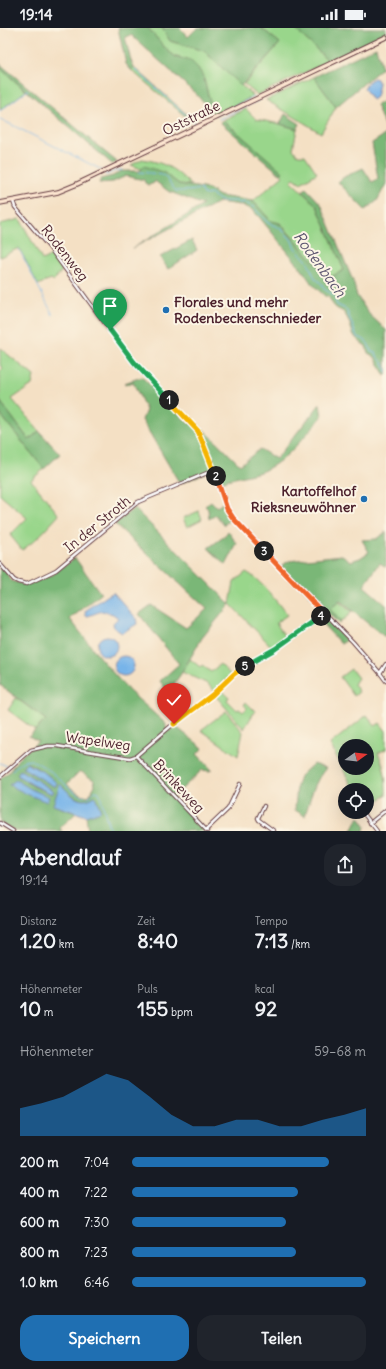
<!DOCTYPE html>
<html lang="de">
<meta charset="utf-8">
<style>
body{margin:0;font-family:Delius,sans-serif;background:#20242c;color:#f1f3f6;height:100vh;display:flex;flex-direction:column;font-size:15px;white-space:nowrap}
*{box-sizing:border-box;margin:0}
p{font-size:13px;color:#9ea1a6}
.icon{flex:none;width:22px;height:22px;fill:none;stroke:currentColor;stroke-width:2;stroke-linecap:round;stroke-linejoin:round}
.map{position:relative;height:803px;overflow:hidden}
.sheet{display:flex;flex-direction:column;background:#171b24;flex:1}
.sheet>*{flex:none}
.needle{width:26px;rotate:75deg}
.buttons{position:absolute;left:338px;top:711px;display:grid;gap:8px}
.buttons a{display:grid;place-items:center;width:36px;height:36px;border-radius:50%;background:#171b24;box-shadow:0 4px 16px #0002;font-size:20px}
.pin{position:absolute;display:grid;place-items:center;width:34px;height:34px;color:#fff;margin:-41px -17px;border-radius:50% 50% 50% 0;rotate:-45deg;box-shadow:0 0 4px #0007}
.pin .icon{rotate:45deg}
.km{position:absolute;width:20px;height:20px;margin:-10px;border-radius:50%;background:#222;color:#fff;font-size:11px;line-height:20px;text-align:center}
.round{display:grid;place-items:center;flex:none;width:42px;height:42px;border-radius:16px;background:#20242c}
.headline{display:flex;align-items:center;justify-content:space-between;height:68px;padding:0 20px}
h1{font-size:22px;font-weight:700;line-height:30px}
.figures{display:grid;grid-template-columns:repeat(3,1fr);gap:6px;height:68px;padding:4px 20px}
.figures div{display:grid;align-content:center}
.figures b{font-size:20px;font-weight:700}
.figures small{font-size:11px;font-weight:400}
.figures p{font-size:11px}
.chart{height:112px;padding:8px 20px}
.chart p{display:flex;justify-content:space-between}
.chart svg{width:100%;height:72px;margin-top:4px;fill:#1f6fb2;opacity:.7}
.cta{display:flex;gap:8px;margin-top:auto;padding:8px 20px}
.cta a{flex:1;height:46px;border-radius:16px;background:#1f6fb2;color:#fff;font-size:16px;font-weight:700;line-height:46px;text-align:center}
.cta a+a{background:#20242c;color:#f1f3f6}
ul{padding:0 20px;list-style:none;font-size:13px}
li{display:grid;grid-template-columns:64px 48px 1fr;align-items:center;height:30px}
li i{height:10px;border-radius:5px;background:#1f6fb2}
.status{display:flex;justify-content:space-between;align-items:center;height:28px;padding:0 20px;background:#171b24;direction:ltr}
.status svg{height:11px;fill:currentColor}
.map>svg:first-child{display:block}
.green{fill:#99d68b;stroke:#727a5b;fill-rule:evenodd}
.forest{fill:#7ab777;stroke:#626b51;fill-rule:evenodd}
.water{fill:#77b4e9;stroke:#606a8a}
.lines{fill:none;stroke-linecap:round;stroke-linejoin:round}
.stream{stroke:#77b4e9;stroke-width:1}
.minor-casing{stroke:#643c42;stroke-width:4.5}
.secondary-casing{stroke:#643c42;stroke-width:5.5}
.minor{stroke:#fff;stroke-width:2.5}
.secondary{stroke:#fce5d0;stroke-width:3.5}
.split-1-casing{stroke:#fff;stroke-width:8}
.split-2-casing{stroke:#fff;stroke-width:8}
.split-3-casing{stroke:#fff;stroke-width:8}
.split-4-casing{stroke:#fff;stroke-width:8}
.split-5-casing{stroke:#fff;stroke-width:8}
.split-6-casing{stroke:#fff;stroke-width:8}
.split-1{stroke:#22a559;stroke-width:5}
.split-2{stroke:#f5b400;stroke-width:5}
.split-3{stroke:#f0652b;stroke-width:5}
.split-4{stroke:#f0652b;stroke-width:5}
.split-5{stroke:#22a559;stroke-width:5}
.split-6{stroke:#f5b400;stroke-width:5}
.poi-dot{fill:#1f6fb2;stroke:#fcf5e5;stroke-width:1.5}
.labels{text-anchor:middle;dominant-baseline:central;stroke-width:4;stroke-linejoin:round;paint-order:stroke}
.street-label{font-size:14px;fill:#4a1f2b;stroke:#fcf5e5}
.poi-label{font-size:14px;font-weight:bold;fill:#4a1f2b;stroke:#fcf5e5;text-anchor:start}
.water-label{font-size:15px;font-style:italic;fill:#5a536e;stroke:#fcf5e5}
</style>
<div class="status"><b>19:14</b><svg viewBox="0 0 49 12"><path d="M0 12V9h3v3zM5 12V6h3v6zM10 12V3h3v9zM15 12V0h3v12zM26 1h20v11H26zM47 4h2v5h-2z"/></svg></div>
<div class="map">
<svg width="386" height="803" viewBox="0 0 386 803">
<rect width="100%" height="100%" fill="#fcf5e5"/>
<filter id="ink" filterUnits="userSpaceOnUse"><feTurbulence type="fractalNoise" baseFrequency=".025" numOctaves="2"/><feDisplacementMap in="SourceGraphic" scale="8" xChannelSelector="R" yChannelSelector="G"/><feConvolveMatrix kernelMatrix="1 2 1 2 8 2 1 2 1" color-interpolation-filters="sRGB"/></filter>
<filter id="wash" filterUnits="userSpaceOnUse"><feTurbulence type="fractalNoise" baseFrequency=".012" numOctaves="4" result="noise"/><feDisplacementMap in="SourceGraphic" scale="16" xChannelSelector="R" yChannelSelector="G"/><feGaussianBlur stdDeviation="0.9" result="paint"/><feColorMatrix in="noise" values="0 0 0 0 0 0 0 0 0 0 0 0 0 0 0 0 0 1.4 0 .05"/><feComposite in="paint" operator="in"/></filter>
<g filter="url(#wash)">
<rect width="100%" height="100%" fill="#f4e0c4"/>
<g class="green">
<polygon points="148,0 162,0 170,13 204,23 251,66 252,69 215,87 213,85 203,48 191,33 176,29 167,22"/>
<polygon points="261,0 294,0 329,33 257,67 244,56 280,15"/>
<polygon points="134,39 193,92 191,93 131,42"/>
<polygon points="0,40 26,63 0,82"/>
<polygon points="314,49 336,79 321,105 266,72"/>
<polygon points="246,81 256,91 280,96 297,101 293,121 298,127 305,127 317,145 301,155 294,150 291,153 317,178 344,242 329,250 280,195 271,193 253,173 283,148 281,146 282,144 223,92"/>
<path d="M142 131C166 135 174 140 191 157L179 156 163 144 141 143V141L131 137Z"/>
<polygon points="20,191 42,232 52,227 63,241 54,253 51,251 38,257 19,220 0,229 0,196"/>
<polygon points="0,320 34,348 32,357 12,371 39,403 29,412 0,373 0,344 3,340 0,337"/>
<path d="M0 386 44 441 31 452 59 487C47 500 37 512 22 522L10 507 27 490 0 467Z"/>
<polygon points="199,483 202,491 187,499 183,490"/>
<path d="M246 544C259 550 278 575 287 587L276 595 286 610 273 620 230 576 234 554Z"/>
<polygon points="339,574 352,584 341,594 329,581"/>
<polygon points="190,631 200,639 202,637 211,644 220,636 230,646 230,648 214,663 208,656 182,644"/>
<polygon points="351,641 358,650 354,656 359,664 354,668 340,649"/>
<polygon points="220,661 229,669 227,672 237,682 239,681 243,684 247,680 244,677 246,674 255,683 244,701 214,666"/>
<polygon points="16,670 46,692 35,702 8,682"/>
<polygon points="226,683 243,704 238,728 201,702"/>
<path d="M367 687 375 698 380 695 386 703V721L378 725C385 739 386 752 386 767L367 781V762H354L330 716ZM345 718H367V740H345Z"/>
</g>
<g class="forest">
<polygon points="118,0 148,0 167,22 176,29 191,33 198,40 203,48 213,85 196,66 131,7 125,9 131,33 134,39 131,42 126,36"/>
<polygon points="162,0 180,0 188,9 197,0 261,0 280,15 241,58 204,23 170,13"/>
<polygon points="294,0 386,0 386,6 329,33"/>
<polygon points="376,19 382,40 336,79 314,49"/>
<polygon points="0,36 117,134 112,136 0,40"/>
<polygon points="386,72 386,102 376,77"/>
<polygon points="285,86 300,96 297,101 280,96"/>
<polygon points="223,92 283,144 280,146 220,94"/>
<polygon points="386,106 386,156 377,173 365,182 338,154 344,149 363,140 372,154 378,151 372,115"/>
<path d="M144 138 163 144 179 156 208 161 220 168 253 173 271 193 279 195 329 250 344 242 317 178 303 164 306 160 321 176 353 253 357 268 369 286 386 302V347L385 348 375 329 368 325 366 318C348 307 355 302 345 286 343 282 338 282 335 279 332 276 330 271 328 268L326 269 312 256 300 239 260 190 251 181 240 177 219 174 133 220 203 177 168 163 155 153 154 155 149 157 145 155 144 152 126 148 113 154 99 155 101 151 113 148 121 143H140Z"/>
<polygon points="192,212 197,222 168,241 160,229"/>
<path d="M142 349 188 395 200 398 240 437 260 421 276 431 320 376 322 389C303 409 284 437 257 445 245 448 232 450 220 454L216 440 180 456 142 392 146 382 133 354 125 357 124 355Z"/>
<polygon points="0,373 29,412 39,403 60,426 44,441 0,386"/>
<polygon points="211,473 217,479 223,475 232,490 224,497 216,487 209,491 208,481 205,478"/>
<polygon points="134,480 230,576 202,610 181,646 168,664 160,653 179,636 139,586 151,577 186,600 207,581 115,496"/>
<polygon points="228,503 237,516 226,537 208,520 225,508"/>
<polygon points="386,504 386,539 380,535 364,558 386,577 386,610 340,573 330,581 341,594 339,596 282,540 282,537 289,533 342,527 351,533 360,530 369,524 362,512 376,511"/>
<path d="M75 530 101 566 70 591 100 630 129 663 166 696V700L169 703 175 698 203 720 197 726 212 742 209 743 202 742 173 769 205 803H101L105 802 104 799 88 803 86 788 101 783 91 771C82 774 77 771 70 765L53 777 76 785 60 800 62 803H15L0 794V751L9 744 18 731 38 713 29 708 46 692 0 657V539L7 545 11 553 27 557 52 547ZM26 735 30 736 51 749 55 759 23 740ZM20 742 54 763 52 766 33 758 18 748ZM80 743 94 752 95 757 89 768C80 767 73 762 67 756Z"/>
<polygon points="323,588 347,612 341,616 318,591"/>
<path d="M313 736 326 740C314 754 310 771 305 788L295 782 297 757 300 748Z"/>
<polygon points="359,789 365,798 364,803 352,803"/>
</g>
<g class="water">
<polygon points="374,50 377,51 379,56 376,69 372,72 364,60 369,53"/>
<polygon points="113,564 136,590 137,596 122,605 114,600 113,595 118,590 113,586 102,583 88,588 86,588 85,583"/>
<circle cx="107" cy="618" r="10"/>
<circle cx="124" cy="638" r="10"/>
<polygon points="26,735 45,745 57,755 55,759 23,740"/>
<polygon points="20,742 54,763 52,766 33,757 18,748 18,745"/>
<polygon points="16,752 31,761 49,769 47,774 29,767 9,757"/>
<path d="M60 756C72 767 79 778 95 768L101 783 86 788 53 777Z"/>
</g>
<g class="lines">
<g class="stream">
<polyline points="135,41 195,95"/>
<polyline points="0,83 28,62"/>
<polyline points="216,87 254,69"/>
<polyline points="0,91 102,142"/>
<polyline points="219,91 259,72"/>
<polyline points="105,144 106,147 117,142 122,142"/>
<path d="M139 144C145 145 159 145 164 148 169 152 172 159 176 163 185 163 192 163 200 161L205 167 211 166 221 173H236L240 175 244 174 253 179 268 195 280 200 291 211 295 220 307 233 315 250 322 256 324 261 334 267 337 277 346 281 357 309C366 311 369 315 371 324L376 325 378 330 383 334 386 344"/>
<polyline points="19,221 53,287"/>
<polyline points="0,735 9,739"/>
<path d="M12 742 23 733 31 732C38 735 44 739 50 743 62 751 74 769 89 769L93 764 96 763 99 764 110 803"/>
</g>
</g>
</g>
<g filter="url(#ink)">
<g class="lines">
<defs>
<g id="minor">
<polyline points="13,173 15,179 49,219 134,335 198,403 214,442 227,481 233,490 353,614 380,645 386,653"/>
<polyline points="0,536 14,552 18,554 27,556 56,542 138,474 214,442"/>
<polyline points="380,645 386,636"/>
<polyline points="136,728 207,803"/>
<polyline points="0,749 31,722 48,718 57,718 130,730 136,728 171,698 212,667 239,642 275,621 324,586"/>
<polyline points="264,778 258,790 259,792 274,803"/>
<polyline points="364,786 377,803"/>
<polyline points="0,795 13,803"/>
<polyline points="370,795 386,782"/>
<polyline points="206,802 228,781 240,756"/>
</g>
<polyline id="secondary" points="0,175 58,164 75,157 386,9"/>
</defs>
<use href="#minor" class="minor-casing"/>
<use href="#secondary" class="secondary-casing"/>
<use href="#minor" class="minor"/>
<use href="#secondary" class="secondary"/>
</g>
</g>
<g class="lines" filter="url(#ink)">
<defs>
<polyline id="split-1" points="110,302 134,334 169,372"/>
<polyline id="split-2" points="169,372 198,403 216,448"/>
<polyline id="split-3" points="216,448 227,481 233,490 264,523"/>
<polyline id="split-4" points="264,523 324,586 321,588"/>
<polyline id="split-5" points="245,638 275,621 321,588"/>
<polyline id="split-6" points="174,696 212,667 234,646 245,638"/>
</defs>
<use href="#split-1" class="split-1-casing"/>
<use href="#split-2" class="split-2-casing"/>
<use href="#split-3" class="split-3-casing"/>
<use href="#split-4" class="split-4-casing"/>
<use href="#split-5" class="split-5-casing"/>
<use href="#split-6" class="split-6-casing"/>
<use href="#split-1" class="split-1"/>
<use href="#split-2" class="split-2"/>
<use href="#split-3" class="split-3"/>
<use href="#split-4" class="split-4"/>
<use href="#split-5" class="split-5"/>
<use href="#split-6" class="split-6"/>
</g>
<g class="poi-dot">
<circle cx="166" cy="282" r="4"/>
<circle cx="364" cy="471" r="4"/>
</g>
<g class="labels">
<g class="street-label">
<text transform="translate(191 90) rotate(-26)">Oststraße</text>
<text transform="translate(65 225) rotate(52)">Rodenweg</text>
<text transform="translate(97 496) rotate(-39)">In der Stroth</text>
<text transform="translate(98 713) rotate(8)">Wapelweg</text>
<text transform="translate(179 758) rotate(47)">Brinkeweg</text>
</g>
<g class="poi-label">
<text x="174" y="274">Florales und mehr<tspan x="174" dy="16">Rodenbeckenschnieder</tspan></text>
<text x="356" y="463" text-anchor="end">Kartoffelhof<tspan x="356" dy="16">Rieksneuwöhner</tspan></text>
</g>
<g class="water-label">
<text transform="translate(320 236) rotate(54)">Rodenbach</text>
</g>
</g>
</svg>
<div class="buttons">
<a><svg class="needle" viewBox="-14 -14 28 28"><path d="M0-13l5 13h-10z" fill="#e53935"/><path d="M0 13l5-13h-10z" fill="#9ea1a6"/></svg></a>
<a><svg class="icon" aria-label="locate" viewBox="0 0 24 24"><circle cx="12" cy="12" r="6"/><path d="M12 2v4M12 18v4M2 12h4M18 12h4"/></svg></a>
</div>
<div class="pin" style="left:110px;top:302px;background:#1e9e55"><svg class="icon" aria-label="arrive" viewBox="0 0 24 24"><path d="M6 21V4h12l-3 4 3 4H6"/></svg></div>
<div class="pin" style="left:174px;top:696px;background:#d93025"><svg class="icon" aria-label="check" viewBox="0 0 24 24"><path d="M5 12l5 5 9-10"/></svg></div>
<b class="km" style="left:169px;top:372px">1</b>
<b class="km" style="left:216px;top:448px">2</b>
<b class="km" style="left:264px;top:523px">3</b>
<b class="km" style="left:321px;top:588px">4</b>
<b class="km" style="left:245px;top:638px">5</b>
</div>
<section class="sheet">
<div class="headline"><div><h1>Abendlauf</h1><p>19:14</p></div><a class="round"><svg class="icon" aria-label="share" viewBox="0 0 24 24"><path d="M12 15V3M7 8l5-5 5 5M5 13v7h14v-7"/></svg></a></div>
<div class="figures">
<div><p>Distanz</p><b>1.20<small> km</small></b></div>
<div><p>Zeit</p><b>8:40</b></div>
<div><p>Tempo</p><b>7:13<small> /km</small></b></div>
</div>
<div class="figures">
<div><p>Höhenmeter</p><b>10<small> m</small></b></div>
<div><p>Puls</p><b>155<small> bpm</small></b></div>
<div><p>kcal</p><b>92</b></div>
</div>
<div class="chart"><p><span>Höhenmeter</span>59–68 m</p>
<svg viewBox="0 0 160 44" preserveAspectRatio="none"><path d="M0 44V27L10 24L20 20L30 13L40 6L50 10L60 20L70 31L80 38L90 38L100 34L110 34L120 38L130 38L140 34L150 31L160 27V44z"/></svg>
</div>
<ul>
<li><b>200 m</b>7:04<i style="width:84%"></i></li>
<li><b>400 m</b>7:22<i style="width:71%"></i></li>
<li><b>600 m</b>7:30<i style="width:66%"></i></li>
<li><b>800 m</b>7:23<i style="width:70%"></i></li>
<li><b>1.0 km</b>6:46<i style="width:100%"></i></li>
</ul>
<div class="cta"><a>Speichern</a><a>Teilen</a></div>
</section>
